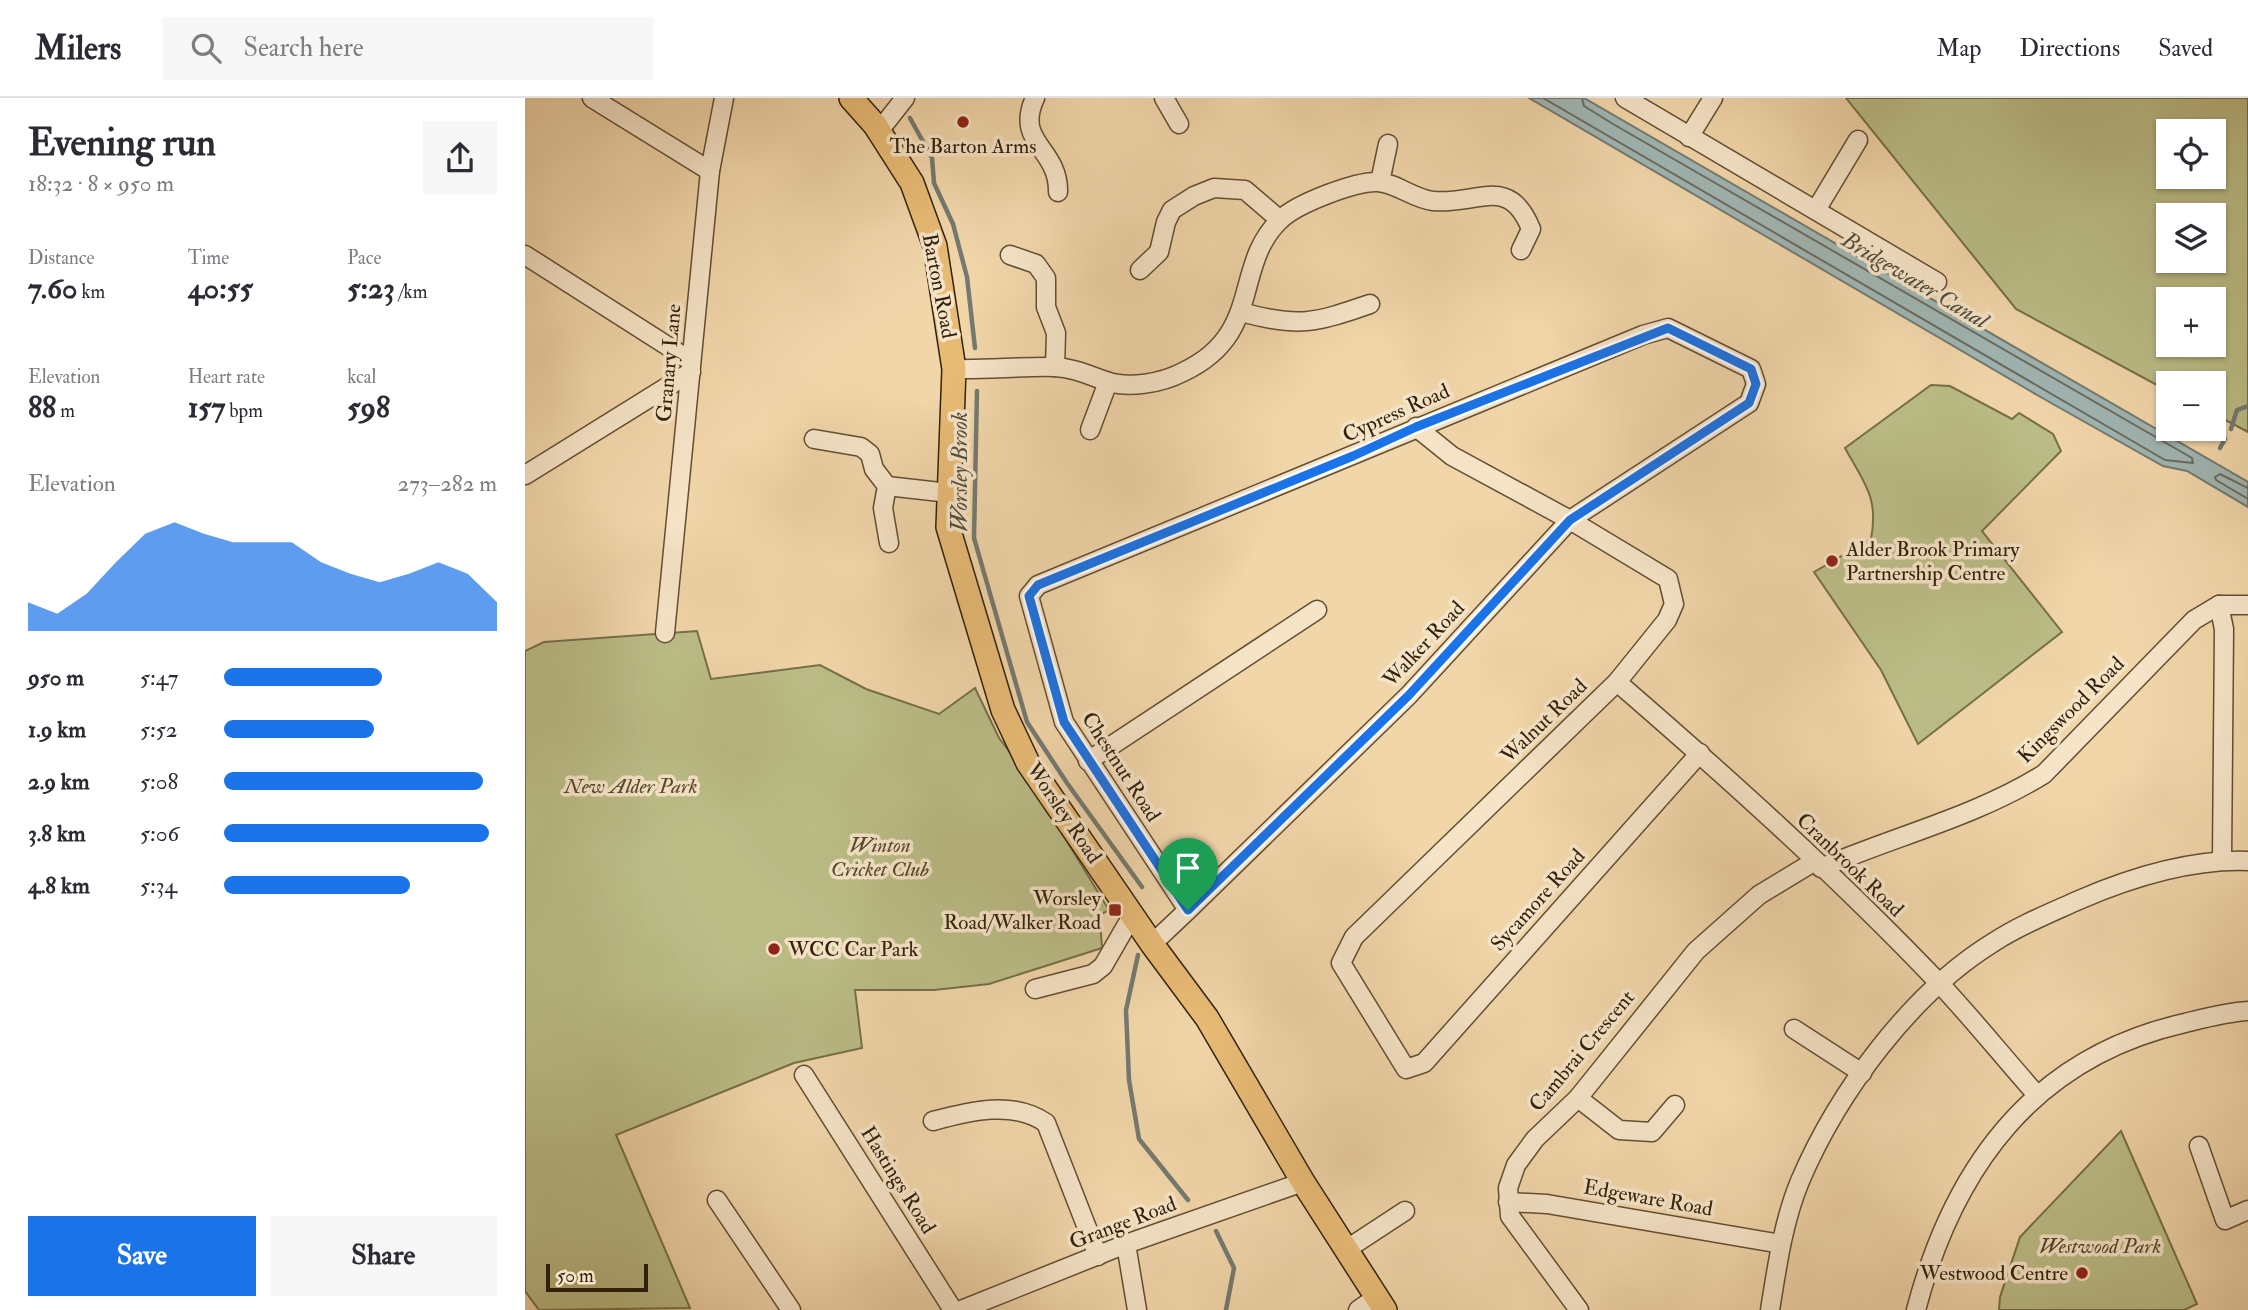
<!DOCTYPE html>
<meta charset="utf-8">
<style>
body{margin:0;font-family:"IM FELL Double Pica",serif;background:#f7f7f7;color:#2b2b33;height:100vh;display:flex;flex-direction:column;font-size:26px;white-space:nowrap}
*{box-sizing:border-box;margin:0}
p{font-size:23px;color:#7c7c81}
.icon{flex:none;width:38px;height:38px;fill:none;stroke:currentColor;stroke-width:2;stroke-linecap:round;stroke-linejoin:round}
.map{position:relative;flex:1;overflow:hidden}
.sheet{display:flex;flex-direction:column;background:#fff;width:525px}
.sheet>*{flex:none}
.tools{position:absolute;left:1631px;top:21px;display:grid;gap:14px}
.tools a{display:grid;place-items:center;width:70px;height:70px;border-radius:0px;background:#fff;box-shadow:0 2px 5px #0004;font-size:35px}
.scale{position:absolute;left:21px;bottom:18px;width:102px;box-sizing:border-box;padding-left:7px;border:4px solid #32210a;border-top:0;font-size:19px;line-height:24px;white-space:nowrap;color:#32210a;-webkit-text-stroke:5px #f6e4c8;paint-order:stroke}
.pin{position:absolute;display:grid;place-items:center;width:60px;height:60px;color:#fff;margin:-72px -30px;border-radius:50% 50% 50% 0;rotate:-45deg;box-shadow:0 0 7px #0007}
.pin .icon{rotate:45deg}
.round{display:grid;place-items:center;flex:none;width:74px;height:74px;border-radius:0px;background:#f7f7f7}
.summary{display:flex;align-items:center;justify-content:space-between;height:119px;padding:0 28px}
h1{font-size:38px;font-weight:700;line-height:52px}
.metrics{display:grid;grid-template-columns:repeat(3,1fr);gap:10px;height:119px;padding:7px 28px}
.metrics div{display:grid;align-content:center}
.metrics b{font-size:30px;font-weight:700}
.metrics small{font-size:19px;font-weight:400}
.metrics p{font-size:19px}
.chart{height:196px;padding:14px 28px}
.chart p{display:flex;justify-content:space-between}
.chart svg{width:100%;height:126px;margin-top:7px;fill:#1a73e8;opacity:.7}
.primary-button{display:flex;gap:14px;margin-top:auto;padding:14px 28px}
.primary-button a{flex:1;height:80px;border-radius:0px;background:#1a73e8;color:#fff;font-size:28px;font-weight:700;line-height:80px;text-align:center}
.primary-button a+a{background:#f7f7f7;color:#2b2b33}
ul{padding:0 28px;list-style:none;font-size:23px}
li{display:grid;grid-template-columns:112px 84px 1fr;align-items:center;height:52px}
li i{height:18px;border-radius:9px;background:#1a73e8}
header{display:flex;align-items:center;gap:42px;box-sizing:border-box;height:98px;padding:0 35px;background:#fff;border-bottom:2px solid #e1e1e2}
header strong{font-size:33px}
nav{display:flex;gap:38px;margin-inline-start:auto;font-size:24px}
.search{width:490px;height:63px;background:#f7f7f7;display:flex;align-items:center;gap:18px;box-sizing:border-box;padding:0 24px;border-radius:0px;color:#7c7c81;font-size:26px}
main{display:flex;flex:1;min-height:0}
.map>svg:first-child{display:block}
.green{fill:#bbbd87;stroke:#766f48;stroke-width:2;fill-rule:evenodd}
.water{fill:#a0b6b4;stroke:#747a70;stroke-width:2}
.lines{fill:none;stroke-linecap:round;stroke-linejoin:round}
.shore{stroke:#696c5f;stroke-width:2}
.stream{stroke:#747a70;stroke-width:4.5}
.minor-casing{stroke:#624e32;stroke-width:21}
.major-casing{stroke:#32210a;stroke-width:26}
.minor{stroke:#f6e4c8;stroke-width:18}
.major{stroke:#e8bb75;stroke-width:23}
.route-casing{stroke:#fff;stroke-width:14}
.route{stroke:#1a73e8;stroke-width:9}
.poi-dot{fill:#8f2418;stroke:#f6e4c8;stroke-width:2.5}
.labels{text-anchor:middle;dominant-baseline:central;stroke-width:7;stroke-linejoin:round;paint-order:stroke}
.poi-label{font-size:21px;fill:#32210a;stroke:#f6e4c8;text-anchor:start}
.street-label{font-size:21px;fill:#32210a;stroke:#f6e4c8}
.park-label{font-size:21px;font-style:italic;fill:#544829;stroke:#f6e4c8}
.water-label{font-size:23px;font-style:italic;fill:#534e3d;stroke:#f6e4c8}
</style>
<header>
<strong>Milers</strong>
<div class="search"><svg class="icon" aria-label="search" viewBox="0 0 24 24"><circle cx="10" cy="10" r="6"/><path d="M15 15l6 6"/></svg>Search here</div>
<nav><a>Map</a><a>Directions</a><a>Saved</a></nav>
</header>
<main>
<section class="sheet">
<div class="summary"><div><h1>Evening run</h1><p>18:32 · 8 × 950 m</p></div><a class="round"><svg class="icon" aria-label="share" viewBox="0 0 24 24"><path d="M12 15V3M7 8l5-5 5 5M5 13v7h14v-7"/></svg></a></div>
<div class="metrics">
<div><p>Distance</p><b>7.60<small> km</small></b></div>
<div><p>Time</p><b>40:55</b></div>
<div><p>Pace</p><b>5:23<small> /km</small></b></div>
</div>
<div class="metrics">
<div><p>Elevation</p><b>88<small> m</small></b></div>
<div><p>Heart rate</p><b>157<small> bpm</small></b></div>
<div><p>kcal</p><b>598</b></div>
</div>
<div class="chart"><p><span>Elevation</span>273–282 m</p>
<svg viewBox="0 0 160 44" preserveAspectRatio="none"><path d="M0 44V34L10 38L20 31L30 20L40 10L50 6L60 10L70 13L80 13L90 13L100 20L110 24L120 27L130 24L140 20L150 24L160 34V44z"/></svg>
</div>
<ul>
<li><b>950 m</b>5:47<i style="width:58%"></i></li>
<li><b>1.9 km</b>5:52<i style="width:55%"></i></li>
<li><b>2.9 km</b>5:08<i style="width:95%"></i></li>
<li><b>3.8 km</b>5:06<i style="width:97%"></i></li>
<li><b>4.8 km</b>5:34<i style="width:68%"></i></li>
</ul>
<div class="primary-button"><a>Save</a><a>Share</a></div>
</section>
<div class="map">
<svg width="1723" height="1212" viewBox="0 0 1723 1212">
<rect width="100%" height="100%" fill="#f1d6aa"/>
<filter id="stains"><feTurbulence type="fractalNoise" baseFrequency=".00286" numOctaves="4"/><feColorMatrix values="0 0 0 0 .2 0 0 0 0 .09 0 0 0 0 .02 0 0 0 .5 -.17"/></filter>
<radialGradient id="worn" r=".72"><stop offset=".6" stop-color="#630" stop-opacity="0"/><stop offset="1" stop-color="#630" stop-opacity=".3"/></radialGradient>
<g class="green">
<path d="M1321 0H1723V334L1689 316V285H1643V293L1491 211ZM1643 33H1689V79H1643ZM1643 117H1689V163H1643ZM1689 201V247H1643V201Z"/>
<path d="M1406 287 1425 288 1487 321 1494 315 1528 336 1536 353 1457 433 1537 534 1393 646 1356 572 1289 474 1346 441C1354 399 1339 385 1320 350Z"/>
<polygon points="172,533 186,581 295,567 341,591 414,616 450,590 474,640 497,670 584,812 569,820 576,835 577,850 464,886 409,892 330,892 337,950 269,965 91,1037 165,1210 14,1212 0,1193 0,553 19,544"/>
<polygon points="1596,1033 1672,1206 1659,1212 1474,1212 1475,1199 1495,1139"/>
</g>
<polygon class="water" points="1004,0 1059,0 1723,384 1723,409 1662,373 1638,368 1519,301"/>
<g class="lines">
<g class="shore">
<polyline points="1018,0 1640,362 1668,365 1667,360 1088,26 1059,8 1057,0"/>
<polyline points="1723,390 1695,376 1690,379 1691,382 1723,401"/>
</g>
<g class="stream">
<polyline points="385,20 407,60 409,85 428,126 442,179 450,250"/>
<polyline points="452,293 449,440 502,624 542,685 617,789"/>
<polyline points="1706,331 1712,312 1723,308"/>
<polyline points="1695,350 1700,341"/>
<polyline points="613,857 601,912 604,982 614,1041 663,1102"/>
<polyline points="691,1133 709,1170 701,1212"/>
</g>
<defs>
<g id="minor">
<polyline points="67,0 185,73"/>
<path d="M510 0C489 45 534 50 533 94"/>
<polyline points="639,0 654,26"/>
<polyline points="1100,0 1412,184"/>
<polyline points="354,33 380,0"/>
<polyline points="1164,39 1188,0"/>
<polyline points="855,84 863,46"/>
<polyline points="1291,112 1333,42"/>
<polyline points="0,157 166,263"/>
<polyline points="485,157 511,166 521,180 521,209 531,235 530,269"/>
<polyline points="615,172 634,154 641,124 647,112 669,98 689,90 720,92 755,122"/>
<path d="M716 214C774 230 790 225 845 206"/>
<path d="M429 271C463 272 497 268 530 269 549 270 563 277 581 283 604 291 637 285 658 274 739 236 707 168 755 122 771 106 830 83 853 84 871 85 889 101 908 103 953 107 984 76 1006 131L996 152"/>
<polyline points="891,329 927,358 1045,422 1143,481 1149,506 1142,522 1092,584 829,839 816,865 881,971 899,965 1175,655"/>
<polyline points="565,332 583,284"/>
<polyline points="289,341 336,349 345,356 349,371 362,388 358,410 364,445"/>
<polyline points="0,377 166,274"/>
<polyline points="362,388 424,395"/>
<polyline points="1694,507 1699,531 1697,762"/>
<polyline points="140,535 185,73 199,0"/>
<path d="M1092 584C1203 680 1313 779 1414 885 1448 921 1479 960 1512 997"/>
<polyline points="563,663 792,512"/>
<path d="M1296 770C1370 738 1450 719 1519 676L1669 522 1694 507H1723"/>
<polyline points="627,846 663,812 884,597 1045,422 1224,305 1231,286 1226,271 1143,230 1118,237 513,487 504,498 539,624 663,812"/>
<polyline points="510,891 568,876 578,868 608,816"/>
<polyline points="1269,931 1337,975"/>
<polyline points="279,977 428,1212"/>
<polyline points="1053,1000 1094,1032 1127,1034 1150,1007"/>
<path d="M408 1023C445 1013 488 1002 521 1025L573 1158"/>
<polyline points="1674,1048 1700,1122 1723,1112"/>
<polyline points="192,1102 266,1212"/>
<polyline points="983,1104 1022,1106 1256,1146"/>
<polyline points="601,1146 612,1212"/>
<polyline points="822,1151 880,1113"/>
<polyline points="436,1212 601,1146 778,1084"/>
<polyline points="833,1212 850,1200"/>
<polyline points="1054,1212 985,1118 983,1090 991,1067 1010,1041 1053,1000 1171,853 1234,797 1290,763"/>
<path d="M1245 1212C1252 1169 1258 1124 1275 1083 1313 994 1386 895 1469 844 1495 827 1525 815 1554 802 1605 780 1667 761 1723 763"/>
<path d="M1391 1212C1429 1068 1509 959 1660 925 1680 920 1702 914 1723 913"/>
</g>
<polyline id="major" points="326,0 350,27 387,85 410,148 429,271 423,429 478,612 503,665 627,846 682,920 778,1084 860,1212"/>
</defs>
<use href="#minor" class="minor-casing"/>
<use href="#major" class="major-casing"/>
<use href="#minor" class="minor"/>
<use href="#major" class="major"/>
</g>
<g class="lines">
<defs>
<polygon id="route" points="1143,230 1226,271 1231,286 1224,305 1045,422 884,597 663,812 539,624 504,498 513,487 828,358 891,329"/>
</defs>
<use href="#route" class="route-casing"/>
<use href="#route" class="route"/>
</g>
<g class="poi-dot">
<circle cx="438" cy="24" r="7"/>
<circle cx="1307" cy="463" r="7"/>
<rect x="583" y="805" width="14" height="14" rx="3.5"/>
<circle cx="249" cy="851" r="7"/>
<circle cx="1557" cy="1175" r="7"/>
</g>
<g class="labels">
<g class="poi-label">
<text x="438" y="48" text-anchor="middle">The Barton Arms</text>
<text x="1321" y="451">Alder Brook Primary<tspan x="1321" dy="24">Partnership Centre</tspan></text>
<text x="576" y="800" text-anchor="end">Worsley<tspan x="576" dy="24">Road/Walker Road</tspan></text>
<text x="263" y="851">WCC Car Park</text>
<text x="1543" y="1175" text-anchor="end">Westwood Centre</text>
</g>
<g class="street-label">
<text transform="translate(414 188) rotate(79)">Barton Road</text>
<text transform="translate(144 265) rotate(-85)">Granary Lane</text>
<text transform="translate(871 315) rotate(-24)">Cypress Road</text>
<text transform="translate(899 546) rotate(-47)">Walker Road</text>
<text transform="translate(1546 612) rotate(-45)">Kingswood Road</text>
<text transform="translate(1019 623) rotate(-44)">Walnut Road</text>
<text transform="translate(596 669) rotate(57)">Chestnut Road</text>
<text transform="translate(539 715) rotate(56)">Worsley Road</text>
<text transform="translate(1325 767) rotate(44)">Cranbrook Road</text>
<text transform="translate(1013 802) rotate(-48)">Sycamore Road</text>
<text transform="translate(1057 953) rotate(-50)">Cambrai Crescent</text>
<text transform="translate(373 1082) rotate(58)">Hastings Road</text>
<text transform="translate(1123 1100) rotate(10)">Edgeware Road</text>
<text transform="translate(598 1125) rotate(-21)">Grange Road</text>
</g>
<g class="park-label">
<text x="106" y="688">New Alder Park</text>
<text x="355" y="747">Winton<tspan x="355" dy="24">Cricket Club</tspan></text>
<text x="1575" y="1148">Westwood Park</text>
</g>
<g class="water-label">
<text transform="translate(1390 182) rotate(31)">Bridgewater Canal</text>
<text transform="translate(434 374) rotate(-90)">Worsley Brook</text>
</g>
</g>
<rect width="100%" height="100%" filter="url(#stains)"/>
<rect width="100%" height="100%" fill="url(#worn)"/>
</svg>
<div class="tools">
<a><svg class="icon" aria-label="locate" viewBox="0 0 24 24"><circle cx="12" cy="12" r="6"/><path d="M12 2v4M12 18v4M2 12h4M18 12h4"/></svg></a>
<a><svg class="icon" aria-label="layers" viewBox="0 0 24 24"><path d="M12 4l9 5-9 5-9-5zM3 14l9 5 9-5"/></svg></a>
<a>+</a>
<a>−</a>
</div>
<div class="scale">50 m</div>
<div class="pin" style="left:663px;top:812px;background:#1e9e55"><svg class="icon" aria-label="arrive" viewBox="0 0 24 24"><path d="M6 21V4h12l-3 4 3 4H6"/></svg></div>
</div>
</main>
